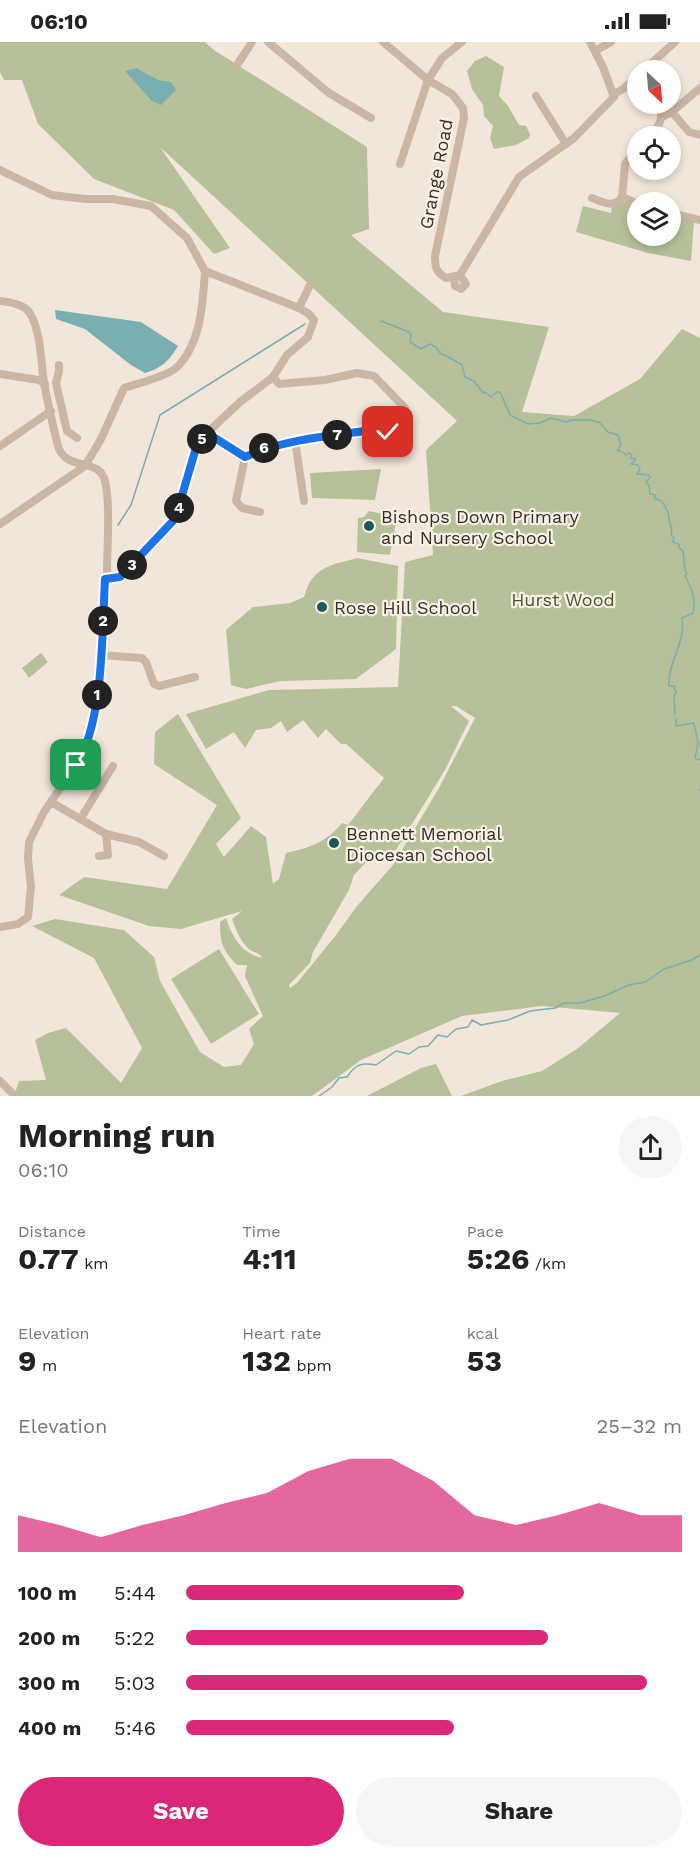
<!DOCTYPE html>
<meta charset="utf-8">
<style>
body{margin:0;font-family:"Work Sans",sans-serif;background:#f6f6f6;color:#222;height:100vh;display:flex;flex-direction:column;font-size:22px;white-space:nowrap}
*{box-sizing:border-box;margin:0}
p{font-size:20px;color:#767676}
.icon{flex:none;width:33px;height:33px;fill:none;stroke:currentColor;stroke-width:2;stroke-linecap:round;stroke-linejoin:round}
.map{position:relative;height:1054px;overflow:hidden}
.panel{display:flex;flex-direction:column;background:#fff;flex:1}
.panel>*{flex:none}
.needle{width:39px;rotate:154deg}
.buttons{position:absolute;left:627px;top:18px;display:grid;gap:12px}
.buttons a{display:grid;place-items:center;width:54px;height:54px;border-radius:50%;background:#fff;box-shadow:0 3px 9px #0003;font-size:30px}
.pin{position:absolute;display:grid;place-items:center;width:51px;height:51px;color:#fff;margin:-26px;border-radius:12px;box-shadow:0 3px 9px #0006}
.km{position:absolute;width:30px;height:30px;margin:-15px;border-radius:50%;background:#222;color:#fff;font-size:16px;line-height:30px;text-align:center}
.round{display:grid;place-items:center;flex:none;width:63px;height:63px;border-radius:32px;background:#f6f6f6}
.overview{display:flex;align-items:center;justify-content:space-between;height:102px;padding:0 18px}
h1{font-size:33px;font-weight:700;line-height:45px}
.figures{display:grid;grid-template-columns:repeat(3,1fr);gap:9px;height:102px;padding:6px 18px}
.figures div{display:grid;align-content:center}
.figures b{font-size:30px;font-weight:700}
.figures small{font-size:16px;font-weight:400}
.figures p{font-size:16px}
.chart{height:168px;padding:12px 18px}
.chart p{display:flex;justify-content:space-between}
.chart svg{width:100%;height:108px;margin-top:6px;fill:#db2777;opacity:.7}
.button{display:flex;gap:12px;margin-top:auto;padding:12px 18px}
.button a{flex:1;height:69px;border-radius:36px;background:#db2777;color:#fff;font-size:24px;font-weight:700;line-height:69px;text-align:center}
.button a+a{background:#f6f6f6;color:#222}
ul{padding:0 18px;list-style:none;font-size:20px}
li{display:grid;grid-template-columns:96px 72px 1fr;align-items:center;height:45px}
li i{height:15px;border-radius:8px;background:#db2777}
.status{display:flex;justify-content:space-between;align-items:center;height:42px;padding:0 30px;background:#fff;direction:ltr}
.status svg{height:16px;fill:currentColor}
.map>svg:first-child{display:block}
.green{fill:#b6c19a;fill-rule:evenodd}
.water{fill:#79afb0}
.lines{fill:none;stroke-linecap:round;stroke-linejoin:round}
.stream{stroke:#79afb0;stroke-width:1.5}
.minor{stroke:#cbb6a6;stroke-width:8}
.route-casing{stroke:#fff;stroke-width:12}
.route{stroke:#1a73e8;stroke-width:8}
.poi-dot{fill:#1c5759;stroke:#faf1e7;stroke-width:2}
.labels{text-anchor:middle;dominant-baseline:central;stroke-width:4.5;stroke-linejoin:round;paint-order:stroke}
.street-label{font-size:18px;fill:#372c27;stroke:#faf1e7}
.poi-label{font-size:18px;fill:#372c27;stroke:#faf1e7;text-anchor:start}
.park-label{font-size:18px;fill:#47552b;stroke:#faf1e7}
</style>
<div class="status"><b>06:10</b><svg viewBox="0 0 49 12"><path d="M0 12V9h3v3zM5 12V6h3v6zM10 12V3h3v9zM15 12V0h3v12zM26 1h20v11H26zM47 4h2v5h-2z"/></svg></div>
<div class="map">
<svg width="700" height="1054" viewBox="0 0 700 1054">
<rect width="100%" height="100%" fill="#f2e6db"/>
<g class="green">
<path d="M0 0H205L214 8 367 105 369 187 351 193 443 270 549 285 522 370 574 374 640 337 682 287 700 296V1054H461L502 1039 542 1029 577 1007 620 971 542 964 462 974 361 1018 312 1054H14L19 1039 46 1038 35 998 48 991 66 986 121 1041 142 1006 94 916 32 884 55 877 124 888 154 915 160 939 200 1010 224 1025 241 1023 254 1002 249 987 263 974 245 934 247 923H237C222 907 220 901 220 880L226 876C233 896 241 911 262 916 259 911 256 911 250 908 241 901 236 888 232 877L242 869 181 887 149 884 59 853 84 835 167 847 217 763 154 722 155 690 178 672 241 776 216 802 224 815 251 784 266 795 273 842 279 837 286 811C309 806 327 800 342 781L348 783 384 736 346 702H341L326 687 318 696 303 678 287 690 281 679 271 686 256 688 245 706 234 690 206 707 186 672 269 648 398 645 405 520 433 513 426 408 457 379 160 105 230 206 214 212 174 168 94 137 38 82 22 38H4L0 30ZM451 664H456L475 676 439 746 393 823 357 864 336 893 297 941 290 946 289 943 310 921 313 910 349 848 354 833 372 814 396 808 445 728 469 679Z"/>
<polygon points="486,14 504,25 499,54 508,64 519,83 526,84 530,92 529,96 516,103 494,107 490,96 493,84 484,74 483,63 472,47 467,29 475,19"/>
<polygon points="621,160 637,164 638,194 670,194 671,174 694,180 691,219 648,211 576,190 583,164 611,171 612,165"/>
<polygon points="381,427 375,458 312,456 310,431"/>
<polygon points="369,469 397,475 390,513 357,510 358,476 364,475"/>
<path d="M357 516 398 524 396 607 356 637 280 639 246 647 231 643 226 588 253 565 290 561 304 555C313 524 329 524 357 516Z"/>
<polygon points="41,611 48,620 29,636 22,626"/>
<polygon points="219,907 259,972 211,1002 171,937"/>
<polygon points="436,1022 452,1054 367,1054 421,1026"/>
</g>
<g class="water">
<polygon points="136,26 158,38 171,40 176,48 161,63 152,59 125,29"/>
<path d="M55 268 141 280 178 304C169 319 162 326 145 331L131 323 85 287 56 277Z"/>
</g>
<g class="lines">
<g class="stream">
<path d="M381 279 409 290 411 293 410 300 421 307 430 302 436 305 441 312 447 314 462 323 465 335 474 339 483 351 485 350 491 355 497 350H500L510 373 528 382 540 381 551 376 566 380 572 378H590L599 380 608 390 618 393 621 403 617 409H621L626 413 629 411 632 413 631 416 636 417 631 422 638 423 640 427 637 432 649 433 650 436 646 440 649 444 650 452 656 453 654 456 662 459 668 470 669 478 672 488 671 493 674 495 673 500 679 502V506L683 509 685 528 687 532 685 534C692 547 696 556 693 571L682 576C682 581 683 586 682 591 679 609 668 625 669 644H674L676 650 674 654 675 672"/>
<polyline points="118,483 131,463 160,373 305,282"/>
<polyline points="676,677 676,684 694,681 698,702 695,716 700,718"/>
<polyline points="700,747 700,748"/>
<path d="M319 1054 332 1045 339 1036 347 1035C355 1023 361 1020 376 1023L396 1009 409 1012 419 1005 428 1004 438 993 447 995 456 987 468 985 472 978 481 983 508 978 530 969 555 966 564 961H580L604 954 629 943 645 940 664 927 692 918 700 913"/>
</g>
<g class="minor">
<polyline points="268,0 329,51 371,76"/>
<path d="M383 0 428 38 452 52 463 66 464 76 435 214C435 226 436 230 446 236L460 233 519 135 574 96 614 55 603 25 590 0"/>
<polyline points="595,9 611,0"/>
<polyline points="237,23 252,0"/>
<polyline points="644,28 675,0"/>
<polyline points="614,52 623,47 638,34"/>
<polyline points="536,54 566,102"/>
<polyline points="672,70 689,90 700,93"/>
<polyline points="662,75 672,70 700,46"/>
<path d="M650 94C660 84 664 76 659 62"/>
<polyline points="400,122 428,38 442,16 462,0"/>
<polyline points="0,128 52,153 85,157 113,157 151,164 187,196 205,229"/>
<polyline points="622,155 625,122 638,105"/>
<polyline points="622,155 638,162"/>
<path d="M592 156C603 160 614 167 622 155"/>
<polyline points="670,171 700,178"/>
<polyline points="454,236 455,244 461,247 466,242 460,233"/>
<path d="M0 259C10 260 23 262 29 270 41 287 41 321 44 341 48 362 53 384 58 404 65 429 97 416 104 436 111 456 107 507 107 531L105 537 98 645 92 687 82 714 44 770 29 800 28 817 31 845 28 875 18 882 0 885"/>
<polyline points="299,266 310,243"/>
<polyline points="59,323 59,329 56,341 67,389 77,396"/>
<polyline points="0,332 39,338 45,342"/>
<polyline points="273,335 279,342 325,338 357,331 374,334 405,366"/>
<polyline points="207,391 245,415 265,406 295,399 379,387 398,394"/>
<polyline points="295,399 304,459"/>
<polyline points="0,404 51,369"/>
<polyline points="245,415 236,459 242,466 260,470"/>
<path d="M0 482 85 424 101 397 124 346C136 342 168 334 176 326 201 303 203 260 205 229"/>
<polyline points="105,537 120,535 173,479 178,467 196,406 207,391 240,360 273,335 287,313 308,295 314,278 309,272 299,266 205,229"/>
<polyline points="100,613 142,616 146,620 154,642 159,644 195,635"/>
<polyline points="51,760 106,792 139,800 164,814"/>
<polyline points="81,776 113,724"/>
<polyline points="99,814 108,813 106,792"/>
<polyline points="0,1039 15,1054"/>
</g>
</g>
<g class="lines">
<defs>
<path id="route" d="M76 723C104 680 102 590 105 537L120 535 173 479 178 467 196 406 207 391 245 415C287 396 334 394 379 387L388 390"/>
</defs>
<use href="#route" class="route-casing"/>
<use href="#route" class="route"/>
</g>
<g class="poi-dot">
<circle cx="369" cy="484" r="6"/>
<circle cx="322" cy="565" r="6"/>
<circle cx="334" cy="801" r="6"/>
</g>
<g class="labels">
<g class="street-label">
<text transform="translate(436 132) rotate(-79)">Grange Road</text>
</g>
<g class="poi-label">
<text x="381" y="474">Bishops Down Primary<tspan x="381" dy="21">and Nursery School</tspan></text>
<text x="334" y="565">Rose Hill School</text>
<text x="346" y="791">Bennett Memorial<tspan x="346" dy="21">Diocesan School</tspan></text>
</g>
<g class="park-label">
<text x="563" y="557">Hurst Wood</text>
</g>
</g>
</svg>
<div class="buttons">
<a><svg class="needle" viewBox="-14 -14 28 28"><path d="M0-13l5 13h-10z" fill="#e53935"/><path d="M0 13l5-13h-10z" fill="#767676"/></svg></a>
<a><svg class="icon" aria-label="locate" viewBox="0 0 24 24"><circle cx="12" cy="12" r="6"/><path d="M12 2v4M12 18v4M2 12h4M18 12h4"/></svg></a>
<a><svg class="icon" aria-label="layers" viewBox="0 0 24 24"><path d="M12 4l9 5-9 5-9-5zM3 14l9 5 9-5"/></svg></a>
</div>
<div class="pin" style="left:76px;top:723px;background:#1e9e55"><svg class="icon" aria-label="arrive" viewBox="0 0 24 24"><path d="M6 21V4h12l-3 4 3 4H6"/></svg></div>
<div class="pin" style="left:388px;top:390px;background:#d93025"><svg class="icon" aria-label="check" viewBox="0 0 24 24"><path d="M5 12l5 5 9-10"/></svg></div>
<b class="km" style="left:97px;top:653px">1</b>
<b class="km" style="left:103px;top:579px">2</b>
<b class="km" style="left:132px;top:523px">3</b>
<b class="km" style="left:179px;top:466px">4</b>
<b class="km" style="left:202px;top:397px">5</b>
<b class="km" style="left:264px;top:406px">6</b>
<b class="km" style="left:337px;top:393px">7</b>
</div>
<section class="panel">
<div class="overview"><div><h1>Morning run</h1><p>06:10</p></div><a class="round"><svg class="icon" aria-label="share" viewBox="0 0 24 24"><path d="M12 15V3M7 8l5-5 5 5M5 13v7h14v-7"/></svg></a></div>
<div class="figures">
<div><p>Distance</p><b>0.77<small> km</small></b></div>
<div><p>Time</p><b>4:11</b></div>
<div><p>Pace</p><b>5:26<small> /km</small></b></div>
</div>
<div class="figures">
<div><p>Elevation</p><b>9<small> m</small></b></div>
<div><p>Heart rate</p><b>132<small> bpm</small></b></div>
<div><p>kcal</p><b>53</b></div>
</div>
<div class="chart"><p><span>Elevation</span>25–32 m</p>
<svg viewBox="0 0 160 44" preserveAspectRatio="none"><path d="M0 44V29L10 33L20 38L30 33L40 29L50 24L60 20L70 11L80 6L90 6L100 15L110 29L120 33L130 29L140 24L150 29L160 29V44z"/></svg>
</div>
<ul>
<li><b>100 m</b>5:44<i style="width:56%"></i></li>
<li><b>200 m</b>5:22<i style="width:73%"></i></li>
<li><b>300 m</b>5:03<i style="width:93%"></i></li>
<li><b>400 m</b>5:46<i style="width:54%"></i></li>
</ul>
<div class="button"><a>Save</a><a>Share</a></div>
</section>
